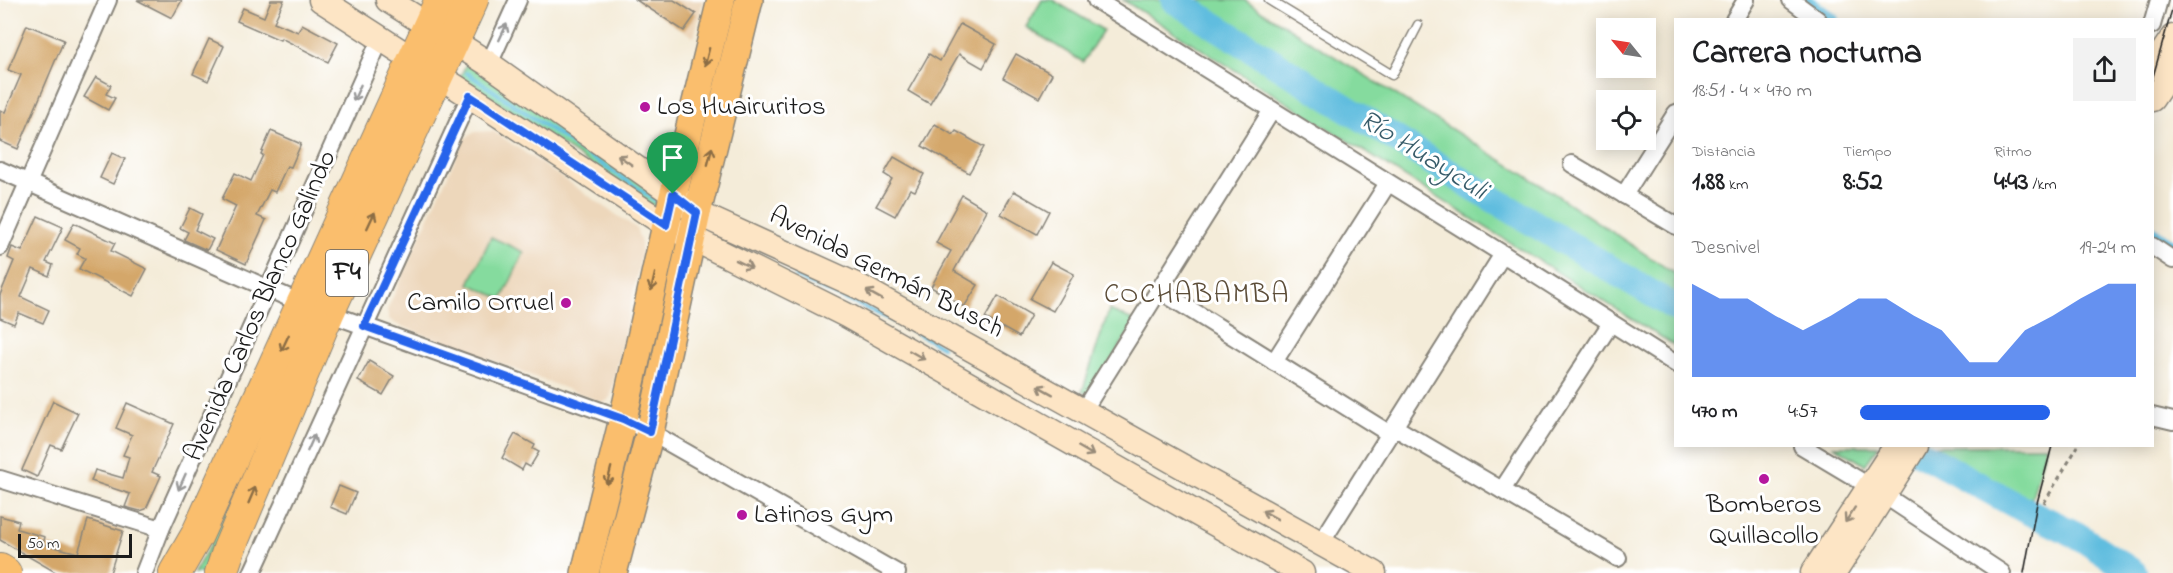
<!DOCTYPE html>
<html lang="es">
<meta charset="utf-8">
<style>
body{margin:0;font-family:"Indie Flower",sans-serif;background:#f2f2f2;color:#202124;height:100vh;display:flex;flex-direction:column;font-size:22px;white-space:nowrap}
*{box-sizing:border-box;margin:0}
p{font-size:20px;color:#757577}
.icon{flex:none;width:33px;height:33px;fill:none;stroke:currentColor;stroke-width:2;stroke-linecap:round;stroke-linejoin:round}
.map{position:relative;flex:1;overflow:hidden}
.sheet{position:absolute;left:1674px;top:18px;width:480px;height:429px;display:flex;flex-direction:column;background:#fff;border-radius:0px;box-shadow:0 3px 15px #0003}
.sheet>*{flex:none}
.needle{width:39px;rotate:300deg}
.tools{position:absolute;left:1596px;top:18px;display:grid;gap:12px}
.tools a{display:grid;place-items:center;width:60px;height:60px;border-radius:0px;background:#fff;box-shadow:0 3px 15px #0003;font-size:30px}
.scale{position:absolute;left:18px;bottom:15px;width:114px;box-sizing:border-box;padding-left:6px;border:3px solid #1c1c1c;border-top:0;font-size:16px;line-height:21px;white-space:nowrap;color:#1c1c1c;-webkit-text-stroke:4px #fff;paint-order:stroke}
.pin{position:absolute;display:grid;place-items:center;width:51px;height:51px;color:#fff;margin:-62px -26px;border-radius:50% 50% 50% 0;rotate:-45deg;box-shadow:0 0 6px #0007}
.pin .icon{rotate:45deg}
.round{display:grid;place-items:center;flex:none;width:63px;height:63px;border-radius:0px;background:#f2f2f2}
.overview{display:flex;align-items:center;justify-content:space-between;height:102px;padding:0 18px}
h1{font-size:33px;font-weight:700;line-height:45px}
.figures{display:grid;grid-template-columns:repeat(3,1fr);gap:9px;height:102px;padding:6px 18px}
.figures div{display:grid;align-content:center}
.figures b{font-size:26px;font-weight:700}
.figures small{font-size:16px;font-weight:400}
.figures p{font-size:16px}
.chart{height:168px;padding:12px 18px}
.chart p{display:flex;justify-content:space-between}
.chart svg{width:100%;height:108px;margin-top:6px;fill:#2563eb;opacity:.7}
ul{padding:0 18px;list-style:none;font-size:20px}
li{display:grid;grid-template-columns:96px 72px 1fr;align-items:center;height:45px}
li i{height:15px;border-radius:8px;background:#2563eb}
.map>svg:first-child{display:block}
.built{fill:#edd7bb}
.green{fill:#85db9e;stroke:#507c5d;stroke-width:1.5}
.lines{fill:none;stroke-linecap:round;stroke-linejoin:round}
.stream{stroke:#61bddf;stroke-width:4.5}
.canal{stroke:#61bddf;stroke-width:16}
.river{stroke:#61bddf;stroke-width:27}
.building{fill:#d4a76b}
.lane-casing{stroke:#88847a;stroke-width:11}
.street-casing{stroke:#88847a;stroke-width:20}
.secondary-casing{stroke:#88847a;stroke-width:27}
.primary-casing{stroke:#88847a;stroke-width:30}
.highway-casing{stroke:#88847a;stroke-width:34}
.path{stroke:#88847a;stroke-width:3;stroke-dasharray:4.5 4.5;stroke-linecap:butt}
.lane{stroke:#fff;stroke-width:8}
.street{stroke:#fff;stroke-width:16}
.secondary{stroke:#fde5c5;stroke-width:24}
.primary{stroke:#fabe6d;stroke-width:27}
.highway{stroke:#fabe6d;stroke-width:32}
.tram{stroke:#1c1c1c;stroke-width:1.5}
.oneway{stroke:#999}
.oneway2{stroke:#8b6d44}
.oneway3{stroke:#988b79}
.route-casing{stroke:#fff;stroke-width:12}
.route{stroke:#2563eb;stroke-width:8}
.poi-dot{fill:#b5179e;stroke:#fff;stroke-width:2}
.labels{text-anchor:middle;dominant-baseline:central;stroke-width:6;stroke-linejoin:round;paint-order:stroke}
.shield{fill:#fff;stroke:#606060;stroke-width:1.5}
.shield-label{font-size:26px;font-weight:bold;fill:#1c1c1c}
.poi-label{font-size:27px;fill:#1c1c1c;stroke:#fff;text-anchor:start}
.street-label{font-size:27px;fill:#1c1c1c;stroke:#fff}
.water-label{font-size:28px;font-style:italic;fill:#385c6a;stroke:#fff}
.neighbourhood-label{font-size:28px;letter-spacing:1.5px;fill:#5c4d38;stroke:#fff}
</style>
<div class="map">
<svg width="2173" height="573" viewBox="0 0 2173 573">
<rect width="100%" height="100%" fill="#fff"/>
<filter id="ink" filterUnits="userSpaceOnUse"><feTurbulence type="fractalNoise" baseFrequency=".0167" numOctaves="2"/><feDisplacementMap in="SourceGraphic" scale="12" xChannelSelector="R" yChannelSelector="G"/><feConvolveMatrix kernelMatrix="1 2 1 2 8 2 1 2 1" color-interpolation-filters="sRGB"/></filter>
<filter id="wash" filterUnits="userSpaceOnUse"><feTurbulence type="fractalNoise" baseFrequency=".008" numOctaves="4" result="noise"/><feDisplacementMap in="SourceGraphic" scale="24" xChannelSelector="R" yChannelSelector="G"/><feGaussianBlur stdDeviation="1.35" result="paint"/><feColorMatrix in="noise" values="0 0 0 0 0 0 0 0 0 0 0 0 0 0 0 0 0 1.4 0 .05"/><feComposite in="paint" operator="in"/></filter>
<g filter="url(#wash)">
<rect width="100%" height="100%" fill="#f4ecd9"/>
<g class="built">
<polygon points="636,0 703,0 694,37 684,31"/>
<polygon points="493,131 636,228 641,243 641,256 611,396 607,401 601,402 396,324 389,319 387,310 464,139 475,132"/>
</g>
<g class="green">
<polygon points="1042,0 1053,0 1103,30 1083,62 1026,27"/>
<polygon points="1123,0 1244,0 1546,188 1675,274 1675,346"/>
<polygon points="467,63 661,193 657,209 460,77"/>
<polygon points="418,81 206,573 194,573 210,545"/>
<polygon points="491,237 524,252 502,299 469,284"/>
<polygon points="1109,310 1136,321 1090,394 1082,392"/>
<polygon points="1834,446 1879,446 1865,465"/>
<polygon points="1929,446 2046,446 2031,501"/>
</g>
<g class="lines">
<g class="stream">
<polyline points="467,73 658,202"/>
<polyline points="796,277 904,325 942,347"/>
</g>
<g class="canal">
<polyline points="1807,3 1831,20"/>
<polyline points="2152,234 2173,249"/>
</g>
<g class="river">
<polyline points="1174,0 1453,175 1676,308"/>
<polyline points="1908,446 2019,507 2077,535 2134,573"/>
</g>
</g>
<g id="blocks">
<g class="building">
<polygon points="137,0 182,0 172,18"/>
<polygon points="271,0 284,0 274,22 298,32 302,24 338,43 328,62 281,38 280,40 237,21 243,8 264,17"/>
<polygon points="636,0 674,0 696,14 684,31"/>
<polygon points="960,24 996,44 983,68 959,54 930,104 908,91 929,54 940,61"/>
<polygon points="27,25 64,40 18,149 0,141 0,110 5,112 21,75 8,70"/>
<polygon points="209,39 224,46 208,81 193,74"/>
<polygon points="1016,54 1052,74 1039,98 1003,78"/>
<polygon points="96,77 111,85 106,94 115,98 108,110 84,97"/>
<polygon points="935,124 953,135 956,131 984,147 969,173 922,146"/>
<polygon points="271,131 301,144 291,167 287,166 275,192 270,190 257,216 266,220 246,264 216,250 236,206 222,199 235,173 251,181 263,155 261,154"/>
<polygon points="112,153 125,159 113,184 100,178"/>
<polygon points="894,157 924,174 915,191 910,189 895,216 876,206 892,179 884,174"/>
<polygon points="1014,191 1049,211 1037,234 1001,214"/>
<polygon points="962,195 987,210 954,271 978,285 964,307 931,287 951,251 936,243"/>
<polygon points="190,208 202,214 195,230 213,239 207,250 184,240 188,232 180,228"/>
<polygon points="38,216 63,227 46,262 53,265 49,276 33,269 21,297 49,310 43,323 19,313 14,324 0,318 0,295 14,261 8,258 12,247 22,251"/>
<polygon points="74,223 115,243 111,251 147,269 133,296 79,269 85,258 77,254 80,248 65,240"/>
<polygon points="1051,262 1074,274 1053,311 1030,299"/>
<polygon points="998,296 1031,315 1019,337 985,318"/>
<polygon points="369,361 394,376 383,395 358,381"/>
<polygon points="53,401 78,413 61,449 51,445 37,477 22,470"/>
<polygon points="127,403 174,424 152,472 161,476 146,509 140,511 125,507 130,494 91,481 95,470 123,478 129,457 123,455 132,435 116,428"/>
<polygon points="515,434 535,445 533,449 539,452 530,467 525,464 522,470 502,458"/>
<polygon points="339,486 356,493 347,514 330,507"/>
<polygon points="0,516 19,521 17,529 45,537 43,544 78,553 88,520 123,531 110,573 57,573 0,540"/>
</g>
</g>
</g>
<g filter="url(#ink)">
<use href="#blocks" fill-opacity="0" stroke="#88847a" stroke-width="1.5"/>
<g class="lines">
<defs>
<polyline id="lane" points="1269,0 1392,75 1418,25"/>
<g id="street">
<polyline points="1096,0 1503,254 1676,364"/>
<polyline points="1791,0 1818,20"/>
<polyline points="1734,20 1746,0"/>
<polyline points="2152,25 2159,0"/>
<polyline points="489,64 518,0"/>
<polyline points="1572,164 1676,226"/>
<polyline points="0,170 303,304"/>
<polyline points="1624,195 1676,113"/>
<polyline points="2152,246 2173,260"/>
<polyline points="0,247 108,0"/>
<polyline points="1159,290 1390,434"/>
<polyline points="328,313 623,419 650,432 897,573"/>
<polyline points="1274,362 1388,183"/>
<polyline points="1083,411 1272,110"/>
<polyline points="2152,416 2173,421"/>
<polyline points="1394,427 1618,558"/>
<polyline points="1802,446 1884,495 2002,573"/>
<polyline points="0,479 161,529"/>
<polyline points="1502,490 1611,323"/>
<polyline points="1321,543 1503,254"/>
<polyline points="144,573 161,529 380,40"/>
<polyline points="252,573 470,96"/>
</g>
<g id="secondary">
<polyline points="321,0 470,96 666,225 848,316 1302,573"/>
<polyline points="388,0 489,64 673,194 697,213 860,287 1374,573"/>
<polyline points="2152,68 2173,37"/>
<polyline points="2152,99 2173,68"/>
<polyline points="1813,573 1896,446"/>
<polyline points="1834,573 1915,446"/>
</g>
<g id="primary">
<polyline points="585,573 623,419 666,225 721,0"/>
<polyline points="613,573 650,432 697,213 749,0"/>
</g>
<g id="highway">
<polyline points="0,570 5,573"/>
<polyline points="175,573 197,535 441,0"/>
<polyline points="221,573 229,549 328,313 472,0"/>
</g>
</defs>
<use href="#lane" class="lane-casing"/>
<use href="#street" class="street-casing"/>
<use href="#secondary" class="secondary-casing"/>
<use href="#primary" class="primary-casing"/>
<use href="#highway" class="highway-casing"/>
<polyline class="path" points="2044,503 2078,446"/>
<use href="#lane" class="lane"/>
<use href="#street" class="street"/>
<use href="#secondary" class="secondary"/>
<use href="#primary" class="primary"/>
<use href="#highway" class="highway"/>
<g class="tram">
<polyline points="2152,80 2173,6"/>
<polyline points="2024,573 2037,503 2052,446"/>
</g>
</g>
<defs><path id="oneway-shaft" d="M-6 0H5M1.5-3L5.5 0L1.5 3" fill="none" stroke-width="1.6" stroke-linecap="round" stroke-linejoin="round" transform="scale(1.5)"/></defs>
<g class="oneway">
<use href="#oneway-shaft" transform="translate(503 32) rotate(-65)"/>
<use href="#oneway-shaft" transform="translate(357 93) rotate(114)"/>
<use href="#oneway-shaft" transform="translate(311 443) rotate(-66)"/>
<use href="#oneway-shaft" transform="translate(182 482) rotate(114)"/>
</g>
<g class="oneway2">
<use href="#oneway-shaft" transform="translate(707 57) rotate(104)"/>
<use href="#oneway-shaft" transform="translate(710 156) rotate(-76)"/>
<use href="#oneway-shaft" transform="translate(371 220) rotate(-65)"/>
<use href="#oneway-shaft" transform="translate(653 282) rotate(103)"/>
<use href="#oneway-shaft" transform="translate(285 343) rotate(115)"/>
<use href="#oneway-shaft" transform="translate(609 476) rotate(104)"/>
<use href="#oneway-shaft" transform="translate(252 495) rotate(-67)"/>
</g>
<g class="oneway3">
<use href="#oneway-shaft" transform="translate(625 160) rotate(-145)"/>
<use href="#oneway-shaft" transform="translate(744 264) rotate(26)"/>
<use href="#oneway-shaft" transform="translate(874 295) rotate(-151)"/>
<use href="#oneway-shaft" transform="translate(917 355) rotate(30)"/>
<use href="#oneway-shaft" transform="translate(1045 390) rotate(-151)"/>
<use href="#oneway-shaft" transform="translate(1086 451) rotate(30)"/>
<use href="#oneway-shaft" transform="translate(1270 515) rotate(-151)"/>
<use href="#oneway-shaft" transform="translate(1850 515) rotate(123)"/>
</g>
</g>
<g class="lines" filter="url(#ink)">
<defs>
<polygon id="route" points="470,96 666,225 673,194 697,213 650,432 623,419 364,326"/>
</defs>
<use href="#route" class="route-casing"/>
<use href="#route" class="route"/>
</g>
<g class="poi-dot">
<circle cx="645" cy="107" r="6"/>
<circle cx="566" cy="303" r="6"/>
<circle cx="1764" cy="479" r="6"/>
<circle cx="742" cy="515" r="6"/>
</g>
<g class="labels">
<rect class="shield" x="326" y="250" width="42" height="46" rx="4.5"/>
<g class="shield-label">
<text x="347" y="273">F4</text>
</g>
<g class="poi-label">
<text x="657" y="107">Los Huairuritos</text>
<text x="554" y="303" text-anchor="end">Camilo Orruel</text>
<text x="1764" y="505" text-anchor="middle">Bomberos<tspan x="1764" dy="31">Quillacollo</tspan></text>
<text x="754" y="515">Latinos Gym</text>
</g>
<g class="street-label">
<text transform="translate(886 273) rotate(27)">Avenida Germán Busch</text>
<text transform="translate(261 306) rotate(-66)">Avenida Carlos Blanco Galindo</text>
</g>
<g class="water-label">
<text transform="translate(1423 156) rotate(32)">Río Huayculi</text>
</g>
<g class="neighbourhood-label">
<text x="1197" y="295">COCHABAMBA</text>
</g>
</g>
</svg>
<div class="tools">
<a><svg class="needle" viewBox="-14 -14 28 28"><path d="M0-13l5 13h-10z" fill="#e53935"/><path d="M0 13l5-13h-10z" fill="#757577"/></svg></a>
<a><svg class="icon" aria-label="locate" viewBox="0 0 24 24"><circle cx="12" cy="12" r="6"/><path d="M12 2v4M12 18v4M2 12h4M18 12h4"/></svg></a>
</div>
<div class="scale">50 m</div>
<div class="pin" style="left:673px;top:194px;background:#1e9e55"><svg class="icon" aria-label="arrive" viewBox="0 0 24 24"><path d="M6 21V4h12l-3 4 3 4H6"/></svg></div>
<section class="sheet">
<div class="overview"><div><h1>Carrera nocturna</h1><p>18:51 · 4 × 470 m</p></div><a class="round"><svg class="icon" aria-label="share" viewBox="0 0 24 24"><path d="M12 15V3M7 8l5-5 5 5M5 13v7h14v-7"/></svg></a></div>
<div class="figures">
<div><p>Distancia</p><b>1.88<small> km</small></b></div>
<div><p>Tiempo</p><b>8:52</b></div>
<div><p>Ritmo</p><b>4:43<small> /km</small></b></div>
</div>
<div class="chart"><p><span>Desnivel</span>19–24 m</p>
<svg viewBox="0 0 160 44" preserveAspectRatio="none"><path d="M0 44V6L10 12L20 12L30 19L40 25L50 19L60 12L70 12L80 19L90 25L100 38L110 38L120 25L130 19L140 12L150 6L160 6V44z"/></svg>
</div>
<ul>
<li><b>470 m</b>4:57<i style="width:69%"></i></li>
</ul>
</section>
</div>
